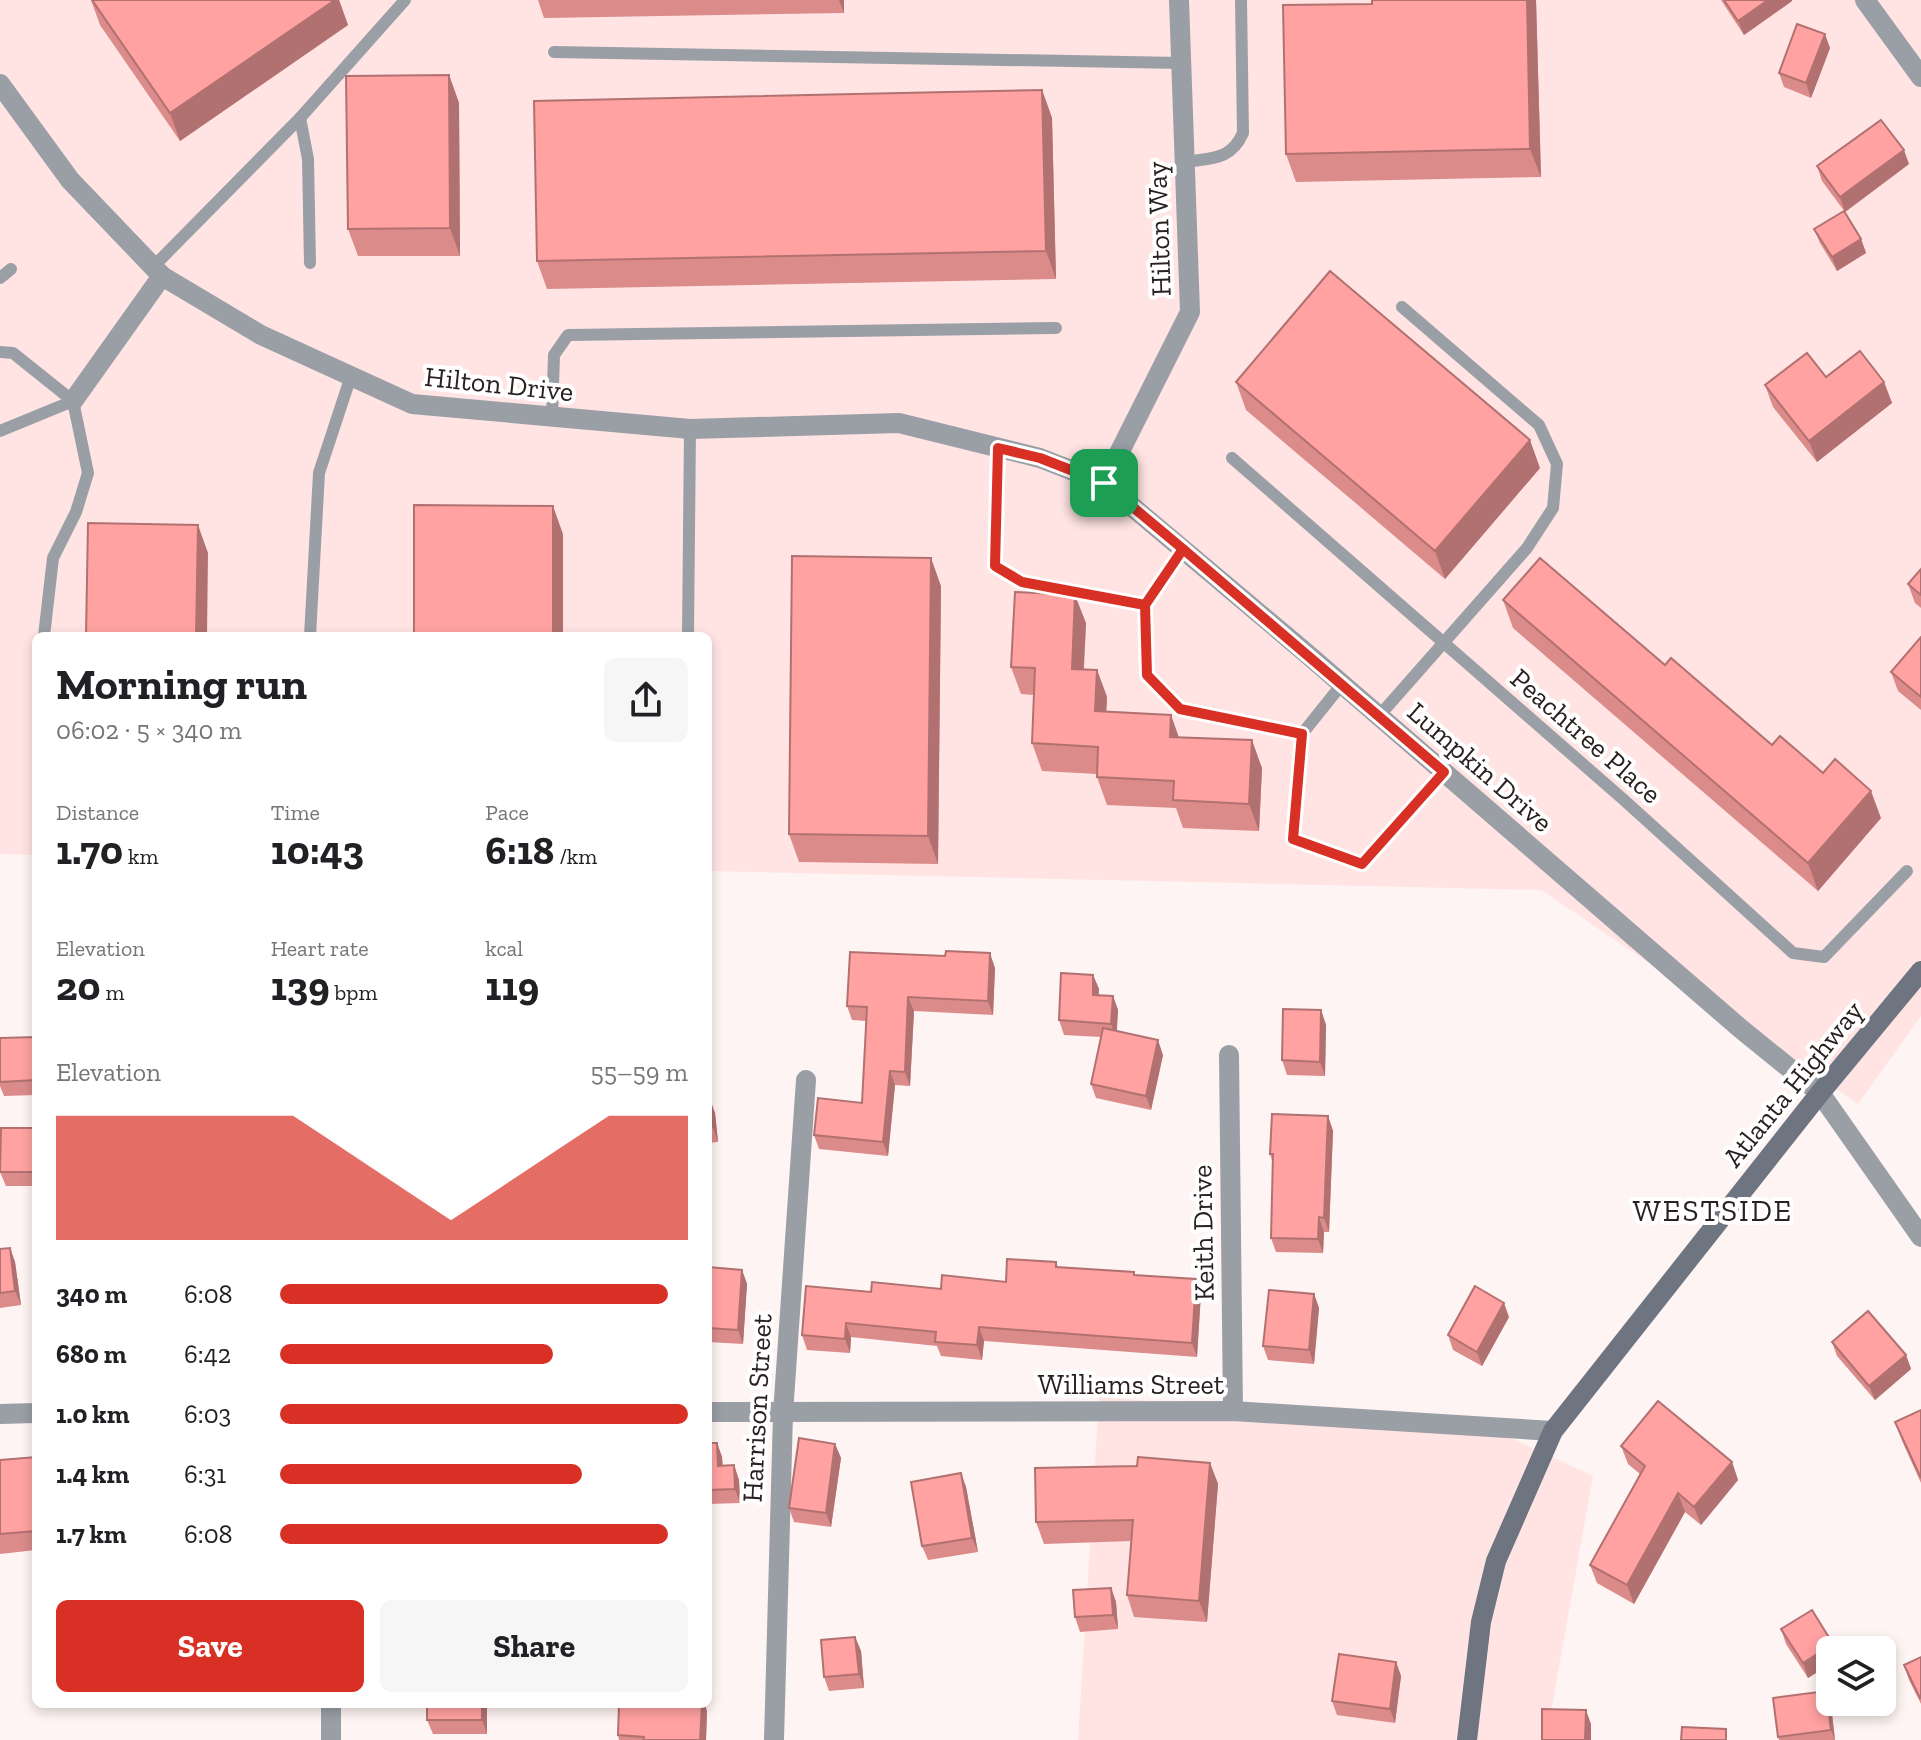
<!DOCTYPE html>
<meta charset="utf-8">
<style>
body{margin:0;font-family:"Zilla Slab",serif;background:#f6f6f6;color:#202124;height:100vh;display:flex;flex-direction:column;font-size:30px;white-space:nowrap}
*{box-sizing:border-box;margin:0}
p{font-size:26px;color:#757577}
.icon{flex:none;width:44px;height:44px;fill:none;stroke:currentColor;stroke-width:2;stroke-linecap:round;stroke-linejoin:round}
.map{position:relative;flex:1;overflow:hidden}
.panel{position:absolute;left:32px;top:632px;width:680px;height:1076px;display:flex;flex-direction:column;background:#fff;border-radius:12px;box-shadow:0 4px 12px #0003}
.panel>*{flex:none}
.buttons{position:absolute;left:1816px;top:1636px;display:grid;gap:16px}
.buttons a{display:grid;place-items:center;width:80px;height:80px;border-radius:12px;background:#fff;box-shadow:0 4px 12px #0003;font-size:40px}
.pin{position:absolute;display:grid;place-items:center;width:68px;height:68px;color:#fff;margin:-34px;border-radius:16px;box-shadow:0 4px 12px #0006}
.round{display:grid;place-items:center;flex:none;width:84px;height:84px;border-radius:12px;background:#f6f6f6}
.head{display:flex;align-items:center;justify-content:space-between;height:136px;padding:0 24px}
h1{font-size:44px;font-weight:700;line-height:60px}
.figures{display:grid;grid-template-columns:repeat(3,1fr);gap:12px;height:136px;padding:8px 24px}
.figures div{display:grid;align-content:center}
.figures b{font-size:40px;font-weight:700}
.figures small{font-size:22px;font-weight:400}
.figures p{font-size:22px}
.chart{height:224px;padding:16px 24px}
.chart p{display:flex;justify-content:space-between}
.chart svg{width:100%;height:144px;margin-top:8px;fill:#d93025;opacity:.7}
.action{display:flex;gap:16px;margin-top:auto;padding:16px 24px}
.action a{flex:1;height:92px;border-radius:12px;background:#d93025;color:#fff;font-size:32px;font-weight:700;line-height:92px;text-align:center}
.action a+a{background:#f6f6f6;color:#202124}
ul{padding:0 24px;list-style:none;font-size:26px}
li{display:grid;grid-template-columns:128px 96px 1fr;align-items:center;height:60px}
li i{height:20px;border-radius:10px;background:#d93025}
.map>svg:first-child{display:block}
.built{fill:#ffe4e3}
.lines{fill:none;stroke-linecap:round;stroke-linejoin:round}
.service{stroke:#9a9fa6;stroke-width:12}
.minor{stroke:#9a9fa6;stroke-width:20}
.secondary{stroke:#6e7580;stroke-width:20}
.wall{fill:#db8b8a}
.shaded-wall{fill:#b27171}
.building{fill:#ffa2a1;stroke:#b27171;stroke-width:2}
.route-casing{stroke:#fff;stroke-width:16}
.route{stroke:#d93025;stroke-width:10}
.labels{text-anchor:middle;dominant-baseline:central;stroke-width:8;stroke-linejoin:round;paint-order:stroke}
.street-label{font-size:28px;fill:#292020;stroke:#fff}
.neighbourhood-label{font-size:30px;letter-spacing:2px;fill:#292020;stroke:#fff}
</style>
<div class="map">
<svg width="1921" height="1740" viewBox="0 0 1921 1740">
<rect width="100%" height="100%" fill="#fef4f3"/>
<g class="built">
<polygon points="0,0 1921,0 1921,1016 1858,1104 1541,890 708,871 708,636 36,636 36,855 0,854"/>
<polygon points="1099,1397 1485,1426 1593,1476 1546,1740 1078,1740"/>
</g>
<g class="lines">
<g class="service">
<polyline points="554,52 1181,63"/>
<polyline points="300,118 308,159 310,263"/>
<path d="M1185 162C1212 158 1231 160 1243 133L1241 0"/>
<polyline points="154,266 300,118 405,0"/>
<polyline points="0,278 11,269"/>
<polyline points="0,352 13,353 73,401 88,473 76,512 53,558 44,636"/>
<polyline points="552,418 554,355 568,335 1056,328"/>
<polyline points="0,431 73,401"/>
<polyline points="998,448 995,566 1022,582 1145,605 1183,549"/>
<polyline points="1232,458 1624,800 1793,953 1824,957 1907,871"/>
<polyline points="1145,605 1147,675 1180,709 1302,734 1342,684"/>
<polyline points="310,636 319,473 351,376"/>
<polyline points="688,636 690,429"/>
<polyline points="1379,716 1527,548 1553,508 1557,464 1539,425 1402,307"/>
<polyline points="1302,734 1293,839 1362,864 1444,772"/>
</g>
<g class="minor">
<polyline points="1865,0 1921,77"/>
<polyline points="0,84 70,180 162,276 261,335 412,404 690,429 899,423 1040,458 1104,483 1305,652 1741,1029 1820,1093 1921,1237"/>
<polyline points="73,401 162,276"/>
<polyline points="1104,483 1190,312 1179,0"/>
<polyline points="1229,1055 1233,1411"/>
<polyline points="708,1412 1233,1411 1553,1431"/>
<polyline points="0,1414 36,1413"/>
<polyline points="331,1740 331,1704"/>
<polyline points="774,1740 783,1414 806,1080"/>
</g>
<polyline class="secondary" points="1467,1740 1481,1622 1496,1561 1553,1431 1820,1093 1921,971"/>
</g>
<g class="wall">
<polygon points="91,0 339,0 348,25 180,141 100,25"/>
<polygon points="538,0 844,0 844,13 544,18"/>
<polygon points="1372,0 1536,0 1541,177 1296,182 1286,154 1372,4"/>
<polygon points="1721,0 1792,0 1792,1 1744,35"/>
<polygon points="1830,48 1811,98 1784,87 1779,73"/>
<polygon points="449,75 459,103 460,256 358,256 348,229"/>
<polygon points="1042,90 1052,118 1056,279 547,289 537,261"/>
<polygon points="1909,164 1845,212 1822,181 1817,166"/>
<polygon points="1814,229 1861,239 1866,253 1837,271 1820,243"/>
<polygon points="1826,377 1884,382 1892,403 1817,462 1773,407 1765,385"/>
<polygon points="1236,382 1540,468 1445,579 1246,410"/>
<polygon points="1921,569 1921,608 1915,603 1908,584"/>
<polygon points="941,586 938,864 799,862 789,834"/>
<polygon points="1503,600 1665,665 1772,745 1823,773 1881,818 1818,891 1513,628"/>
<polygon points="1086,623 1084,669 1097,670 1107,697 1106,712 1179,737 1262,768 1259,831 1183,828 1176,808 1107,805 1097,777 1097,774 1042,771 1032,743 1034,695 1021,694 1011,667"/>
<polygon points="1921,637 1921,710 1898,691 1891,672"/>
<polygon points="995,968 993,1015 914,1011 910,1086 895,1085 888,1156 819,1149 814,1135 862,1103 866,1021 852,1020 847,1006"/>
<polygon points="1093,975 1099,989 1098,995 1113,996 1118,1010 1117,1031 1163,1055 1151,1110 1096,1098 1091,1084 1101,1037 1064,1035 1059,1020"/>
<polygon points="1321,1010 1326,1025 1325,1076 1287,1075 1282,1060"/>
<polygon points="36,1037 36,1095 4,1096 0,1086 0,1038"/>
<polygon points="708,1099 715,1113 718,1142 708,1143"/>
<polygon points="1328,1116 1333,1131 1329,1232 1324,1232 1323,1253 1276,1252 1271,1238 1273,1163 1270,1154"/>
<polygon points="36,1128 36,1186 6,1186 0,1172"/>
<polygon points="10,1248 15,1262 21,1305 0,1308 0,1249"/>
<polygon points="1056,1262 1058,1267 1134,1272 1135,1275 1196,1279 1201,1293 1197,1357 984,1341 982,1360 941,1356 937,1346 851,1337 850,1353 807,1350 802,1335 871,1292 941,1289 1006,1282"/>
<polygon points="708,1267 742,1270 747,1284 743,1344 708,1342"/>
<polygon points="1314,1294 1319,1308 1314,1364 1268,1360 1263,1346"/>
<polygon points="1509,1317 1482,1366 1453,1350 1448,1335"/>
<polygon points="1832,1342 1906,1355 1911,1369 1875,1400 1837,1356"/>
<polygon points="1921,1410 1921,1483 1903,1443 1895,1422"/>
<polygon points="708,1443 717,1443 722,1457 723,1466 734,1465 739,1480 740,1503 708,1504"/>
<polygon points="835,1444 841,1458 831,1527 794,1522 789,1508"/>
<polygon points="1621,1446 1732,1462 1738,1480 1701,1525 1685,1512 1634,1604 1597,1583 1590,1565 1640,1474 1628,1464"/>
<polygon points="36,1457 36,1550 0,1554 0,1460"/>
<polygon points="1210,1463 1218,1484 1207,1622 1134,1617 1127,1595 1131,1541 1044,1544 1036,1522 1137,1466"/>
<polygon points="961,1473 966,1487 978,1552 928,1560 922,1546"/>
<polygon points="1111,1588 1116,1602 1118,1629 1080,1632 1075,1617"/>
<polygon points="1781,1629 1830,1650 1830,1664 1808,1678 1786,1644"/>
<polygon points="855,1637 861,1651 864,1688 829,1691 824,1677"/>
<polygon points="1921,1657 1921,1704 1909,1680 1904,1665"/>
<polygon points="1396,1662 1401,1676 1395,1723 1337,1715 1332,1701"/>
<polygon points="427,1704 487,1704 487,1734 433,1734 427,1720"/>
<polygon points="1831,1706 1835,1740 1779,1740 1778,1737"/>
<polygon points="707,1711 706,1740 619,1740 618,1735"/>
</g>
<g class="shaded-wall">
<polygon points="335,0 339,0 348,25 180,141 170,113"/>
<polygon points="839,0 844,0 844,13"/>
<polygon points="1527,0 1536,0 1541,177 1530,149"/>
<polygon points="1768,0 1792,0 1792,1 1744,35 1738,21"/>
<polygon points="1825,34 1830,48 1811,98 1806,83"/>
<polygon points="449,75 459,103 460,256 450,228"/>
<polygon points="1042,90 1052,118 1056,279 1046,251"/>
<polygon points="1904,150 1909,164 1845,212 1840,197"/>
<polygon points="1861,239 1866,253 1837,271 1832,257"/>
<polygon points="1884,382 1892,403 1817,462 1809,441"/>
<polygon points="1530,440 1540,468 1445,579 1435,551"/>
<polygon points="553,506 563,534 563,636 553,636"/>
<polygon points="198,525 208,553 207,636 196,636"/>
<polygon points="931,558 941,586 938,864 928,836"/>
<polygon points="1075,595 1086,623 1082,696 1072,669"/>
<polygon points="1097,670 1107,697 1105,739 1095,711"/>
<polygon points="1171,715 1181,743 1170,737"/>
<polygon points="1252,740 1262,768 1259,831 1249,804"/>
<polygon points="1871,791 1881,818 1818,891 1808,863"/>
<polygon points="990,953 995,968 993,1015 988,1001"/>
<polygon points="1093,975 1099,989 1098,1009 1093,995"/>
<polygon points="1113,996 1118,1010 1116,1038 1111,1024"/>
<polygon points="908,997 914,1011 910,1086 905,1072"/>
<polygon points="1321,1010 1326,1025 1325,1076 1320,1062"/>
<polygon points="1158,1040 1163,1055 1151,1110 1146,1096"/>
<polygon points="890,1071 895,1085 888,1156 883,1142"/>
<polygon points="710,1099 715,1113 718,1142 713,1127"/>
<polygon points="1328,1116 1333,1131 1329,1232 1324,1218"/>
<polygon points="1319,1217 1324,1232 1323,1253 1318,1239"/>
<polygon points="10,1248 15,1262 21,1305 15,1291"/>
<polygon points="742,1270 747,1284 743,1344 738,1330"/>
<polygon points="1196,1279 1201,1293 1197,1357 1192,1343"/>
<polygon points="1314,1294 1319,1308 1314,1364 1309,1350"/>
<polygon points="1504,1303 1509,1317 1482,1366 1477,1352"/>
<polygon points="846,1323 851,1337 850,1353 845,1339"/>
<polygon points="979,1327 984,1341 982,1360 977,1345"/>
<polygon points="1906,1355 1911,1369 1875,1400 1869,1386"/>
<polygon points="717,1443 722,1457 723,1480 718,1466"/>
<polygon points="835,1444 841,1458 831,1527 826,1513"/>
<polygon points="1732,1462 1738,1480 1701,1525 1694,1507"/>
<polygon points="1210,1463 1218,1484 1207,1622 1199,1601"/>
<polygon points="734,1465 739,1480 740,1503 735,1489"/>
<polygon points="961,1473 966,1487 978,1552 972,1538"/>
<polygon points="1678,1493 1685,1512 1634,1604 1627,1585"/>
<polygon points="33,1508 36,1517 36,1533 35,1531"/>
<polygon points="1111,1588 1116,1602 1118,1629 1113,1615"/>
<polygon points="855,1637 861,1651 864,1688 859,1674"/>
<polygon points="1833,1644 1835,1650 1830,1650 1830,1664 1808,1678 1803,1663"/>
<polygon points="1396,1662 1401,1676 1395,1723 1390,1709"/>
<polygon points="1826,1691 1831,1706 1835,1740 1831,1730"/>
<polygon points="482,1704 487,1704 487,1734 482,1720"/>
<polygon points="702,1704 705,1704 707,1711 706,1740 700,1740"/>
<polygon points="1586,1710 1591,1724 1591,1740 1585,1740"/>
</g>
<g class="building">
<polygon points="92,0 335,0 170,113"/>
<polygon points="1372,0 1527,0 1530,149 1286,154 1283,5 1372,4"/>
<polygon points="1724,0 1768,0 1738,21"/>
<polygon points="1797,24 1825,34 1806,83 1779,73"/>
<polygon points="449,75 450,228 348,229 346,76"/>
<polygon points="1042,90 1046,251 537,261 534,101"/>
<polygon points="1881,120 1904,150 1840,197 1817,166"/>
<polygon points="1844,211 1861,239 1832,257 1814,229"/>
<polygon points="1330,271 1530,440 1435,551 1236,382"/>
<polygon points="1860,351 1884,382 1809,441 1765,385 1807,353 1826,377"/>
<polygon points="414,505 553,506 553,636 414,636"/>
<polygon points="88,523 198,525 196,636 86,636"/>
<polygon points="792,556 931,558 928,836 789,834"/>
<polygon points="1540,558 1665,665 1671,658 1772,745 1780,736 1823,773 1835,759 1871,791 1808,863 1503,600"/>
<polygon points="1921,569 1921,595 1908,584"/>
<polygon points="1015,592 1075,595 1072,669 1097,670 1095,711 1171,715 1170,737 1252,740 1249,804 1173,800 1174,781 1097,777 1098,747 1032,743 1035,668 1011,667"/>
<polygon points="1921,637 1921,697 1891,672"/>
<polygon points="946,951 990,953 988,1001 908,997 905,1072 890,1071 883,1142 814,1135 818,1098 862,1103 867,1007 847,1006 850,952 945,956"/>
<polygon points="1061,973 1093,975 1093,995 1113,996 1111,1024 1059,1020"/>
<polygon points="1283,1009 1321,1010 1320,1062 1282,1060"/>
<polygon points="1103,1028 1158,1040 1146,1096 1091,1084"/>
<polygon points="36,1037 36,1080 0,1082 0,1038"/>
<polygon points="708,1099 710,1099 713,1127 708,1128"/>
<polygon points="1272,1114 1328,1116 1324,1218 1319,1217 1318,1239 1271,1238 1273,1154 1270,1154"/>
<polygon points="1,1128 36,1128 36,1172 0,1172"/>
<polygon points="10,1248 15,1291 0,1293 0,1249"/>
<polygon points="1007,1259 1056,1262 1056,1267 1134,1272 1134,1275 1196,1279 1192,1343 979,1327 977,1345 935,1342 936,1332 846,1323 845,1339 802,1335 806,1286 871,1292 872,1282 941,1289 942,1275 1006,1282"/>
<polygon points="708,1267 742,1270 738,1330 708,1328"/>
<polygon points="1475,1286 1504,1303 1477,1352 1448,1335"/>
<polygon points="1269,1290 1314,1294 1309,1350 1263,1346"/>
<polygon points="1868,1311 1906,1355 1869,1386 1832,1342"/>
<polygon points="1658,1401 1732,1462 1694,1507 1678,1493 1627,1585 1590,1565 1645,1466 1621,1446"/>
<polygon points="1921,1410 1921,1478 1895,1422"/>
<polygon points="799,1438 835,1444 826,1513 789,1508"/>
<polygon points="708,1443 717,1443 718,1466 734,1465 735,1489 708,1490"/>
<polygon points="36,1457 36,1507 33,1508 35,1531 0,1534 0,1460"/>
<polygon points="1138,1457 1210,1463 1199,1601 1127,1595 1133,1520 1036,1522 1035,1468 1137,1466"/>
<polygon points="961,1473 972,1538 922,1546 911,1482"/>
<polygon points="1111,1588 1113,1615 1075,1617 1073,1590"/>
<polygon points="1812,1610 1833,1644 1803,1663 1781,1629"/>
<polygon points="855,1637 859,1674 824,1677 821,1640"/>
<polygon points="1339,1654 1396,1662 1390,1709 1332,1701"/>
<polygon points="1921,1657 1921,1698 1920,1698 1904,1665"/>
<polygon points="1826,1691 1831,1730 1778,1737 1773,1698"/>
<rect x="427" y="1704" width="55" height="16"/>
<polygon points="619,1704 702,1704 700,1740 643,1740 644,1737 618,1735"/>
<polygon points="1542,1709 1586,1710 1585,1740 1542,1740"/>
<polygon points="1682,1727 1726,1729 1726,1740 1681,1740"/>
</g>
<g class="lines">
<defs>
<polyline id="route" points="1104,483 1040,458 998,448 995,566 1022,582 1145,605 1183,549 1444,772 1362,864 1293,839 1302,734 1180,709 1147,675 1145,605 1183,549 1104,483"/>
</defs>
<use href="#route" class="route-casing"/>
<use href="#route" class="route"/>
</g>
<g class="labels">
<g class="street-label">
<text transform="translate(1159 229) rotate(-92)">Hilton Way</text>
<text transform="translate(499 384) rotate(6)">Hilton Drive</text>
<text transform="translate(1586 736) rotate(41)">Peachtree Place</text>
<text transform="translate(1480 767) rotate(41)">Lumpkin Drive</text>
<text transform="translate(1793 1084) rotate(-51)">Atlanta Highway</text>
<text transform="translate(1203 1233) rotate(-91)">Keith Drive</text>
<text x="1131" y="1384">Williams Street</text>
<text transform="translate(757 1408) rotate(-87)">Harrison Street</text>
</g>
<g class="neighbourhood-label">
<text x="1713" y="1211">WESTSIDE</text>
</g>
</g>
</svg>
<div class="buttons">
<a><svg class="icon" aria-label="layers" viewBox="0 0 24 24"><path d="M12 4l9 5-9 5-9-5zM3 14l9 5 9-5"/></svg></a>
</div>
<div class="pin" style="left:1104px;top:483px;background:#1e9e55"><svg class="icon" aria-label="arrive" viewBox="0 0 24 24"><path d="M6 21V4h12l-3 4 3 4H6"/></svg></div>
<section class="panel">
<div class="head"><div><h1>Morning run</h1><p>06:02 · 5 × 340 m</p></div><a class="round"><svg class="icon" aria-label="share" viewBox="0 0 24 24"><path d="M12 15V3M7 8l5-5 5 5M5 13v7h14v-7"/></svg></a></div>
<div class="figures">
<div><p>Distance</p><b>1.70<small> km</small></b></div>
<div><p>Time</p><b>10:43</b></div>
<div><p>Pace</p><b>6:18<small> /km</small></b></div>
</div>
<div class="figures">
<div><p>Elevation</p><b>20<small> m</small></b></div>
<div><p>Heart rate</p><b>139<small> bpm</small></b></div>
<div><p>kcal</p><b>119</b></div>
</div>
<div class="chart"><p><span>Elevation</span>55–59 m</p>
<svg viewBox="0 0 160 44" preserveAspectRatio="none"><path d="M0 44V6L10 6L20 6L30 6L40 6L50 6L60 6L70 14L80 22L90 30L100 38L110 30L120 22L130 14L140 6L150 6L160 6V44z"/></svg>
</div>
<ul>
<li><b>340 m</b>6:08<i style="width:95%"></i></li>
<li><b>680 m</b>6:42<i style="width:67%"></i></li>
<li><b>1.0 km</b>6:03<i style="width:100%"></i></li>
<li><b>1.4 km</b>6:31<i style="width:74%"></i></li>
<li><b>1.7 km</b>6:08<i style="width:95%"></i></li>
</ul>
<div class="action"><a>Save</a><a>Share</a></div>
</section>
</div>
